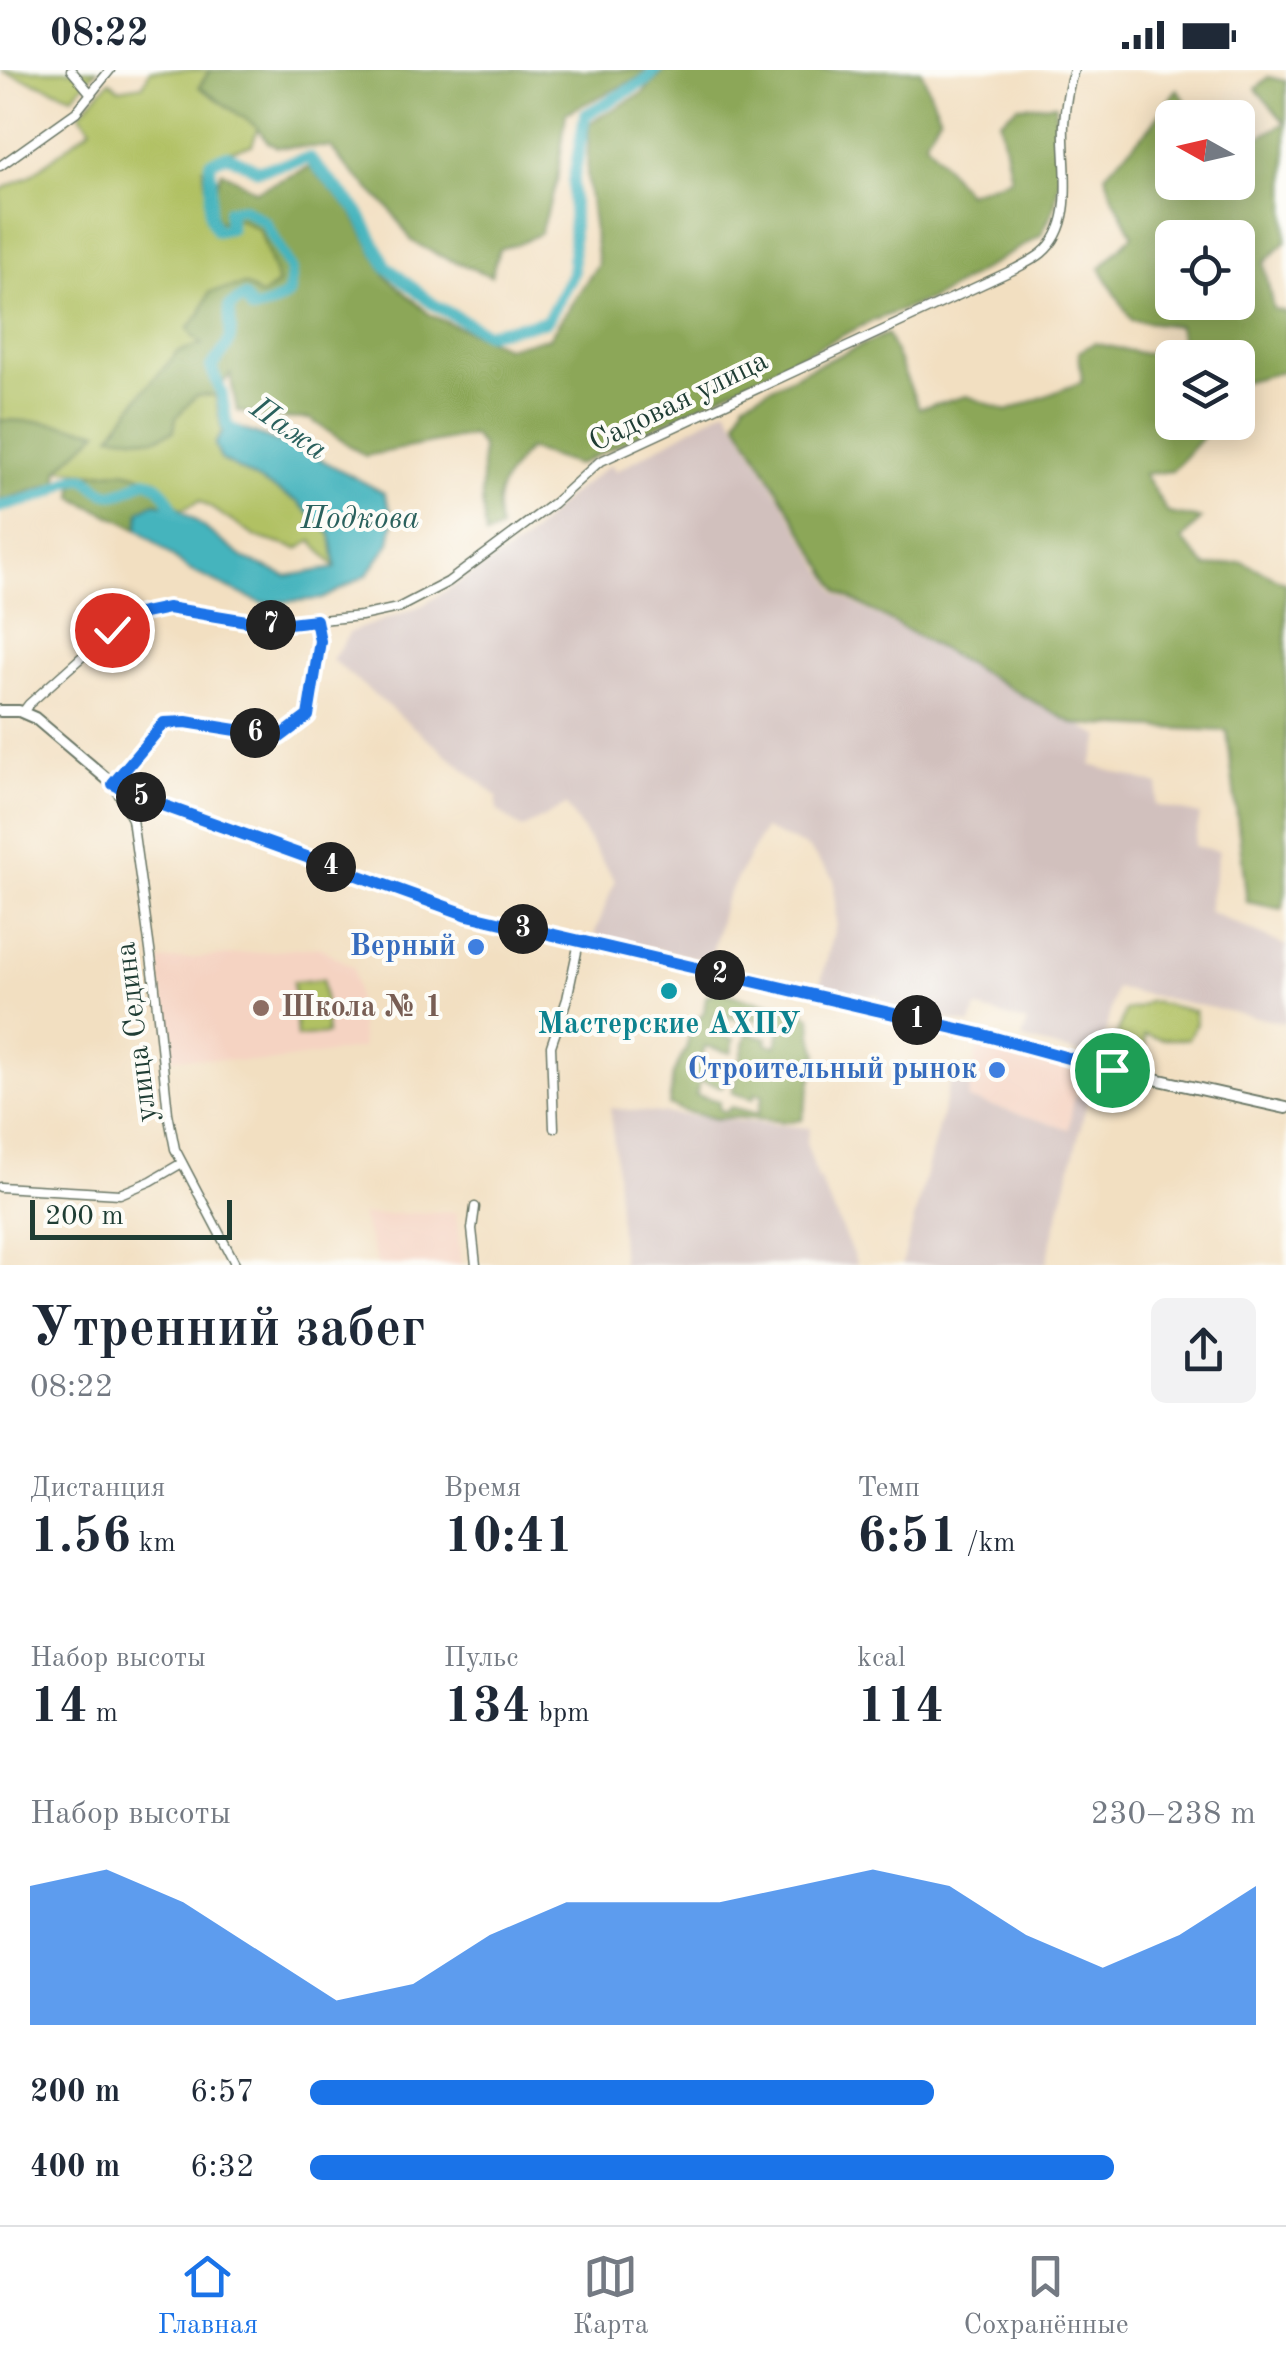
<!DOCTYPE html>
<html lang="ru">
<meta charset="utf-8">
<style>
body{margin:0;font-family:"Old Standard TT",serif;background:#f2f2f3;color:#1f2937;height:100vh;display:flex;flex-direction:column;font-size:38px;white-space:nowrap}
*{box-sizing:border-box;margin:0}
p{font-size:32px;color:#747a83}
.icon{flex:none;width:55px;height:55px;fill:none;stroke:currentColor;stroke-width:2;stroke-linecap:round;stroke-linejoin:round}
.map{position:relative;height:1195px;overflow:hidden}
.drawer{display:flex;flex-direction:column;background:#fff;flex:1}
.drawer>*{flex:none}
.needle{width:65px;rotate:278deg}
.tools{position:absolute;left:1155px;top:30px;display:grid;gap:20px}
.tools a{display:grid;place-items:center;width:100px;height:100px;border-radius:15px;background:#fff;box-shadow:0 5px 25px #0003;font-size:50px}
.scale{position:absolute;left:30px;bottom:25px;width:202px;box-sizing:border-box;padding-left:10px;border:5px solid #1f3d34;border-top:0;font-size:28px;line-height:35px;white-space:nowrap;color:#1f3d34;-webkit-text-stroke:8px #fdfcf7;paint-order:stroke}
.pin{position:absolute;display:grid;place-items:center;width:85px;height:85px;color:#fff;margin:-42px;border:5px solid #fff;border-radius:50%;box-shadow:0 2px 10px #0007}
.km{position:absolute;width:50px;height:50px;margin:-25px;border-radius:50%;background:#222;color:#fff;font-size:28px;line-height:50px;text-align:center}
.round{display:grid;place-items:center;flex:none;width:105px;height:105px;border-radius:15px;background:#f2f2f3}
.headline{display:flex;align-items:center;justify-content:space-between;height:170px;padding:0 30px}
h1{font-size:55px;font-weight:700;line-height:75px}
.figures{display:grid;grid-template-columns:repeat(3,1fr);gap:15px;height:170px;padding:10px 30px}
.figures div{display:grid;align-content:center}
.figures b{font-size:50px;font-weight:700}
.figures small{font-size:28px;font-weight:400}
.figures p{font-size:28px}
.chart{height:280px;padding:20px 30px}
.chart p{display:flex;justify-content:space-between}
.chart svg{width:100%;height:180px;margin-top:10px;fill:#1a73e8;opacity:.7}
ul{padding:0 30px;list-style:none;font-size:32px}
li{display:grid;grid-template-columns:160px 120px 1fr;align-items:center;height:75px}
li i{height:25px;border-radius:12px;background:#1a73e8}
.status{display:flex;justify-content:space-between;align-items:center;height:70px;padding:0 50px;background:#fff;direction:ltr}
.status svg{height:28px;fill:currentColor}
.tabs{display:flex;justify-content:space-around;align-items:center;height:140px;border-top:2px solid #e0e1e3;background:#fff;font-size:28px;color:#747a83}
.tabs a{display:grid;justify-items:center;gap:5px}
.tabs .selected{color:#1a73e8}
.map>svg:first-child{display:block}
.built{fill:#f5d3c2}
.industrial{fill:#d1c0bd}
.green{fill:#b1c163;stroke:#687f4c;stroke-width:2.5}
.forest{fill:#8ca759;stroke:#567246;stroke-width:2.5;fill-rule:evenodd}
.water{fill:#45b4bd;stroke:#327878;stroke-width:2.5}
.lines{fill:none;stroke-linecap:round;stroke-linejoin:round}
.river{stroke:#45b4bd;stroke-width:12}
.minor-casing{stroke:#697665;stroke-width:11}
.major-casing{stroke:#697665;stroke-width:14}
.minor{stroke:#fff;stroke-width:8}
.major{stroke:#fff;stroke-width:10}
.route-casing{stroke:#fff;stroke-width:20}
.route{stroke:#1a73e8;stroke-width:12}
.shop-dot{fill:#3f7fe0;stroke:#fdfcf7;stroke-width:4}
.culture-dot{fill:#0f9aa8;stroke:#fdfcf7;stroke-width:4}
.education-dot{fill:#8d6e63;stroke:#fdfcf7;stroke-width:4}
.labels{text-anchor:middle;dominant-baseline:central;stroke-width:8;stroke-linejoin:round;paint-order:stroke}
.street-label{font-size:30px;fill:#1f3d34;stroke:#fdfcf7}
.shop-label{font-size:30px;font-weight:bold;fill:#366cbe;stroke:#fdfcf7;text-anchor:end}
.education-label{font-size:30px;font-weight:bold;fill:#785e54;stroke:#fdfcf7;text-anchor:start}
.culture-label{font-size:30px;font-weight:bold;fill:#0d838f;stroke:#fdfcf7}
.water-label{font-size:32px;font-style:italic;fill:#2a615d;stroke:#fdfcf7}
</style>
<div class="status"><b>08:22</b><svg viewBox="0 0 49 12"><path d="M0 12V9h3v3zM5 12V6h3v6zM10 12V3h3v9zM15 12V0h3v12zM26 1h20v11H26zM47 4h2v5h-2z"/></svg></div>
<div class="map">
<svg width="1286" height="1195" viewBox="0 0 1286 1195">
<rect width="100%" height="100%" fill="#fdfcf7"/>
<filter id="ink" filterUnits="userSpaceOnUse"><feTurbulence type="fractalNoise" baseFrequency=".01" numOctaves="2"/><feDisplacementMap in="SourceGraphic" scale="20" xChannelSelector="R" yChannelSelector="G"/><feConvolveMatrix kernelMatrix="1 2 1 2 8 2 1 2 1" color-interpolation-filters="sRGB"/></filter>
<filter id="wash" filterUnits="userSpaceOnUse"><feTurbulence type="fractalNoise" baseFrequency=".0048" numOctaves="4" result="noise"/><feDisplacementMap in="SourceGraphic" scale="40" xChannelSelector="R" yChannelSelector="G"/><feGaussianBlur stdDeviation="2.25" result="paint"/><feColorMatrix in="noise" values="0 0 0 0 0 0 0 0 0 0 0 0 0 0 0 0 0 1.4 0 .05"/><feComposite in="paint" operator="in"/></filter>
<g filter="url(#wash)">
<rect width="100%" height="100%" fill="#f2dfc1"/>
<g class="built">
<polygon points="319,877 354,898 362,978 268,992 170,987 159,891"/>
<polygon points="978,975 1078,1002 1069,1059 967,1029"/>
<polygon points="456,1142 461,1195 378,1195 361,1145"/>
</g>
<g class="industrial">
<polygon points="727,338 837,524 1101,667 1091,695 1159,715 1155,735 1200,745 1194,776 1219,781 1208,841 1286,876 1286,953 1115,918 1101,984 1095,988 1022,969 1027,953 976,938 971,955 885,934 876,924 864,930 819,919 836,854 834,809 808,778 764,759 725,830 710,891 594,865 615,811 566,735 522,759 497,740 497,726 332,590 350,562 420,537 525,471 566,428 610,395 616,401"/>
<polygon points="954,997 973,1000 968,1029 1069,1059 1074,1025 1088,1028 1046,1195 902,1195"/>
<polygon points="610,1038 810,1058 806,1072 818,1110 820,1110 855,1189 856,1195 622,1195 615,1085"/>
</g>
<g class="green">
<polygon points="0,0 97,0 73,26"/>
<polygon points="150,0 210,0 199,17 258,57 252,75 223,82 203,97 209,135 219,152 239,149 260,160 278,214 261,226 210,222 200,245 188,258 203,274 178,282 143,322 112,365 153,369 196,325 215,325 222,363 215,374 221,389 298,432 331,464 336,498 312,471 298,479 256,467 200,431 181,440 156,409 124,401 94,403 59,399 98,362 44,352 0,350 0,120 30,106 91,58 80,43 110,11 119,19 143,15"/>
<polygon points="323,909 327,964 297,967 293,912"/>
<polygon points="1149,931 1194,941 1196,953 1188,969 1162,969 1144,965 1147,993 1112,982 1125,940 1136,938"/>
</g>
<g class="forest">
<polygon points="210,0 646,0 640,7 566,43 557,111 540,163 523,172 499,179 491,206 438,185 412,171 390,139 343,93 331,77 277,77 268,72 257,57 199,17"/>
<path d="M665 0H921L940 46 925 71 967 123 1011 108 1000 51 1018 36 1055 34 1061 102 1054 138 1041 165 934 228 874 250 577 395 528 379C507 405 489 423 500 459L486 466 482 431V377L473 365 365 386 310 349 264 348 237 341 230 304 215 325 196 326 176 348 174 361 154 369 111 365 143 322 178 282 202 274 193 267 188 258 200 245 210 222 245 215 261 226 278 214 260 160 239 149 219 152 209 135 222 101 256 121 310 97 352 142 386 206 430 245 506 277 549 268 598 194 587 105 589 53 643 23Z"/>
<path d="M1268 7 1286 11V172L1264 193 1273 239 1286 242V301L1238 313V288H1172V352L1215 353 1172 401 1144 404 1168 443 1201 449 1182 470 1207 497 1243 492 1286 513V821L1282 839 1247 832 1227 661 1074 654 839 522 737 351 745 331 806 300 887 264 919 338 967 326 1007 341 1082 312 1079 282 1094 273 1145 284 1181 270 1178 256 1131 250 1100 198 1133 165 1114 129 1105 104 1151 56 1177 19 1192 40 1188 47 1172 48V71L1169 77 1172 78V112H1238V79L1285 53 1256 19ZM1172 168H1238V232H1172Z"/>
<polygon points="0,350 44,352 99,361 59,399 57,413 0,431"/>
<polygon points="124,401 156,409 177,437 155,433 141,441 138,459 73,428 74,416 94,403"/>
<path d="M719 921 746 929 802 940 811 947 812 965 818 983 802 1050 788 1052 734 1047 716 1049 683 1041 669 1035 673 1004 686 979 691 958 704 942 706 926ZM747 942 753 949 781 957 776 976 767 974 768 968 747 963 732 1023 753 1029 755 1023 763 1025 758 1044 731 1037 727 1041H722L719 1038V1031L696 1025 700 1011 722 1017 726 1002 700 995 705 976 731 983 734 969 711 963 715 944 739 950 740 946Z"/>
</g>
<polygon class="water" points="227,356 237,357 310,384 384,423 394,449 390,473 367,505 322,529 261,533 189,500 138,459 140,441 155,433 177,437 245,489 286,506 336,498 331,464 298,432 221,389 215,374"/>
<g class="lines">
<g class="river">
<path d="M239 364 227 356 222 324 211 297C233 271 232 271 229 237L244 227 253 240 272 234 289 224 291 200 265 152 242 138 228 141 230 158 217 161C207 146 210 136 211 119 212 110 210 101 210 92L227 85 258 100 309 88 358 141 387 197 433 234 486 263 547 251 573 203V113L585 45 647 10 656 0"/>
<path d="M0 437C17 432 38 429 54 420 62 415 72 407 83 408 90 409 90 412 96 417 114 432 128 419 145 410 164 414 170 433 177 449"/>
</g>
</g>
</g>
<g filter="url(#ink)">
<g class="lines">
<defs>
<g id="minor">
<polyline points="71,0 91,24"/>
<polyline points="0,96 76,42 110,0"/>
<path d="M23 642 29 634 112 560 139 544 169 539 271 555 361 546 398 538 448 512 554 433 599 392 1015 199C1024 194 1035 189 1042 183 1078 153 1062 95 1064 54 1065 36 1068 17 1074 0"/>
<polyline points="554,1058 551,976 567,929 579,872"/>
<polyline points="0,1117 120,1124 151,1111 182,1093"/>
<polyline points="475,1137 472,1159 476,1195"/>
<polyline points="236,1195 175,1079 168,1043 154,909 132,749 113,714 164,653 187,652 280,667 308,646 320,571 316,550"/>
</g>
<polyline id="major" points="0,641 19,641 35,648 113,714 137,725 468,845 980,964 1101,997 1286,1038"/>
</defs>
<use href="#minor" class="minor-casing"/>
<use href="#major" class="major-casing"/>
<use href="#minor" class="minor"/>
<use href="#major" class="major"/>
</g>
</g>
<g class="lines" filter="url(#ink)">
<defs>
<polyline id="route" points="112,560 139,544 168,538 271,555 316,550 320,571 308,646 280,667 186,652 164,653 113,714 137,726 468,845 980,964 1112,1000"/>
</defs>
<use href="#route" class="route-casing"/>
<use href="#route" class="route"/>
</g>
<g class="shop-dot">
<circle cx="476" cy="877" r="10"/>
<circle cx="997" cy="1000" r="10"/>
</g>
<circle class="culture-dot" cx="669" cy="921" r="10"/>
<circle class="education-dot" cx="261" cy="938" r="10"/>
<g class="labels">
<g class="street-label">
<text transform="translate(679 332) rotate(-26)">Садовая улица</text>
<text transform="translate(137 962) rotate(-97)">улица Седина</text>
</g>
<g class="shop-label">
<text x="456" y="877">Верный</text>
<text x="977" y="1000">Строительный рынок</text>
</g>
<g class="education-label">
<text x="281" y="938">Школа № 1</text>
</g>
<g class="culture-label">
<text x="669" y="955">Мастерские АХПУ</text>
</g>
<g class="water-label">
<text transform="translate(288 360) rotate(35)">Пажа</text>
<text x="360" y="450">Подкова</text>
</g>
</g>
</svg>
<div class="tools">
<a><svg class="needle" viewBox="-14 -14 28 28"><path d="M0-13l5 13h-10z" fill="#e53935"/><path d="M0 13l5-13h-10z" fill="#747a83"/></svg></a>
<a><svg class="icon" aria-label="locate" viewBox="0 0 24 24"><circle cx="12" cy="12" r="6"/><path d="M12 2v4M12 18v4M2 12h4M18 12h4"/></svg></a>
<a><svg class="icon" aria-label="layers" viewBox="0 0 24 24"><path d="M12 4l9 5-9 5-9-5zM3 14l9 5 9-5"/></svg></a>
</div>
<div class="scale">200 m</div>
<div class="pin" style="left:1112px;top:1000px;background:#1e9e55"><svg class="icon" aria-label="arrive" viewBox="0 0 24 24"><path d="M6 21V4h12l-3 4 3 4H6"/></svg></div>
<div class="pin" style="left:112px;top:560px;background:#d93025"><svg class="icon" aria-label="check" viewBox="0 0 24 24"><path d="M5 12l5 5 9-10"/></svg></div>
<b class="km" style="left:917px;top:950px">1</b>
<b class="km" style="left:720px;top:905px">2</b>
<b class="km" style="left:523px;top:859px">3</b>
<b class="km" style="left:331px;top:797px">4</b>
<b class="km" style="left:141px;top:727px">5</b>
<b class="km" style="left:255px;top:663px">6</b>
<b class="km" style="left:271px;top:555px">7</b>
</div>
<section class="drawer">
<div class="headline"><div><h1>Утренний забег</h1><p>08:22</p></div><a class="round"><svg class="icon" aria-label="share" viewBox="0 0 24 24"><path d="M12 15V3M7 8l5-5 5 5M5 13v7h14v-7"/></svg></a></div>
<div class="figures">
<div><p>Дистанция</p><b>1.56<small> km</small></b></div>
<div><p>Время</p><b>10:41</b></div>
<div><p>Темп</p><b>6:51<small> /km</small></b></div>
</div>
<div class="figures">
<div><p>Набор высоты</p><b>14<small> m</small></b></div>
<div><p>Пульс</p><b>134<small> bpm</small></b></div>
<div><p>kcal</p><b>114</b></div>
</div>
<div class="chart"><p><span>Набор высоты</span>230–238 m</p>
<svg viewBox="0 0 160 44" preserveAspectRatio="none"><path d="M0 44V10L10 6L20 14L30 26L40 38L50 34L60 22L70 14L80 14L90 14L100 10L110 6L120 10L130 22L140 30L150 22L160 10V44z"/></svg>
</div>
<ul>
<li><b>200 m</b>6:57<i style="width:66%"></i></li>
<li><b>400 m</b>6:32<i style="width:85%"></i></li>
</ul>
</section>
<nav class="tabs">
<a class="selected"><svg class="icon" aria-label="home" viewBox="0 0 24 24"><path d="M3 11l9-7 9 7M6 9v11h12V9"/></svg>Главная</a>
<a><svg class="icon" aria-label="map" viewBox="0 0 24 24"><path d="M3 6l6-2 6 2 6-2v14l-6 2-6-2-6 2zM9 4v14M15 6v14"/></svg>Карта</a>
<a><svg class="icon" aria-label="saved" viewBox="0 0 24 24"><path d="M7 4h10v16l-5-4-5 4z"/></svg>Сохранённые</a>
</nav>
